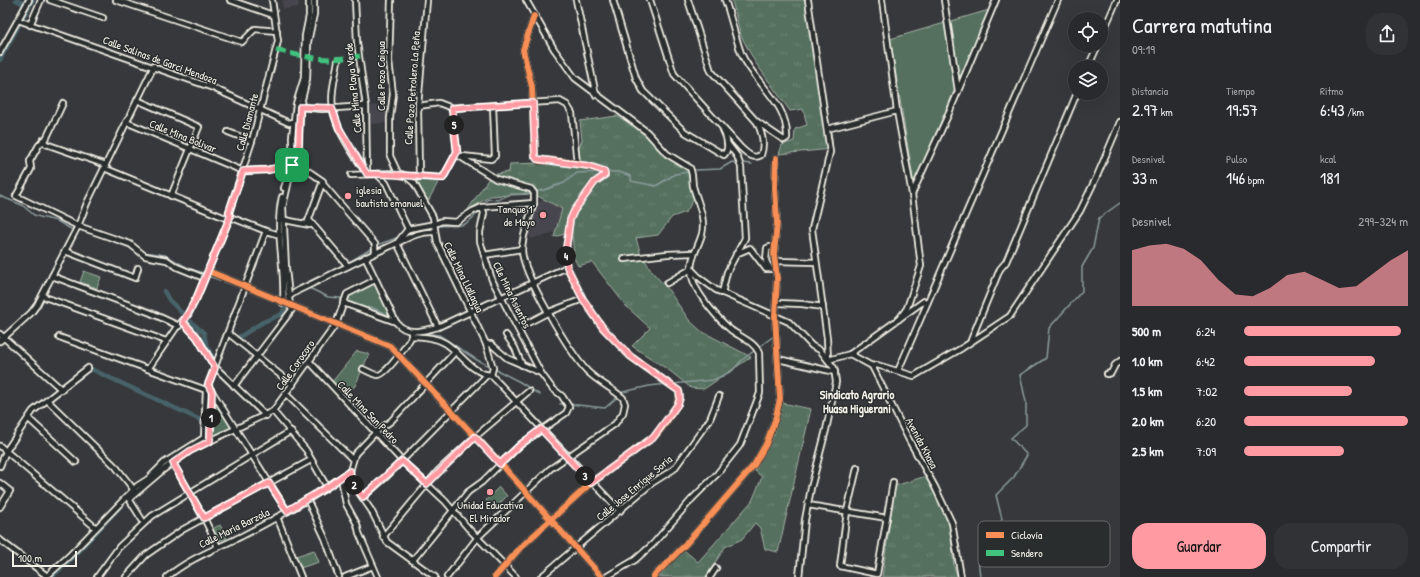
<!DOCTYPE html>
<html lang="es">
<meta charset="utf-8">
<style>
body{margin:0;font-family:"Patrick Hand",sans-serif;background:#313235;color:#f1f3f6;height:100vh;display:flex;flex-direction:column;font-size:15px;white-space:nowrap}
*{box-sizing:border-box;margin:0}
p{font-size:13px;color:#a5a7aa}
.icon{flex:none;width:22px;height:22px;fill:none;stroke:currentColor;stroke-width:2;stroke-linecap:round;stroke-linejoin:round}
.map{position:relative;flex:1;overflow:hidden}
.panel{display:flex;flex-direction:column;background:#292a2d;width:300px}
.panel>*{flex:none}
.controls{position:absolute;left:1068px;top:12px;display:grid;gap:8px}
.controls a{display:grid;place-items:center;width:40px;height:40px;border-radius:50%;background:#292a2d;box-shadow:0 4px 16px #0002,0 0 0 1px #454649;font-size:20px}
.scale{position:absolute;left:12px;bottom:10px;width:65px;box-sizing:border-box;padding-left:4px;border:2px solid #f4f1e8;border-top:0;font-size:11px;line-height:14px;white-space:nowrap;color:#f4f1e8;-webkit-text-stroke:3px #2a2d2e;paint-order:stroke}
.pin{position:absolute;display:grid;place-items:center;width:34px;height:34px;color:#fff;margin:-17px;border-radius:8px;box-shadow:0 2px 6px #0006}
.km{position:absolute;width:20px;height:20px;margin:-10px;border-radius:50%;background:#222;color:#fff;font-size:11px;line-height:20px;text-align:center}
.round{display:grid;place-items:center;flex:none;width:42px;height:42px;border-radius:16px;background:#313235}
.head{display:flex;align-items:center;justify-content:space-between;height:68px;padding:0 12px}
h1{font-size:22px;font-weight:600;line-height:30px}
.figures{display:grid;grid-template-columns:repeat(3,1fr);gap:6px;height:68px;padding:4px 12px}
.figures div{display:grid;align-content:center}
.figures b{font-size:17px;font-weight:600}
.figures small{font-size:11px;font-weight:400}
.figures p{font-size:11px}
.chart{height:112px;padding:8px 12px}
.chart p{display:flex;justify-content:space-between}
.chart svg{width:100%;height:72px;margin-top:4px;fill:#ff9aa2;opacity:.7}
.button{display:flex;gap:8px;margin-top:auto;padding:8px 12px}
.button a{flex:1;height:46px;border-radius:16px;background:#ff9aa2;color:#111;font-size:16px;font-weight:600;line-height:46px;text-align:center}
.button a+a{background:#313235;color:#f1f3f6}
ul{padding:0 12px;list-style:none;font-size:13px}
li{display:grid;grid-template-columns:64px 48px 1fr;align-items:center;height:30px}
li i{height:10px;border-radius:5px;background:#ff9aa2}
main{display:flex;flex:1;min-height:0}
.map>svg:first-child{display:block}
.built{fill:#46454d}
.grass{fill:url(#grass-tufts);stroke:#a4b0a4}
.green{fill:#54705f;stroke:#a4b0a4}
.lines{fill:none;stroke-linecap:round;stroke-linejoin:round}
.stream{stroke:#8c9c9c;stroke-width:1.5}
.canal{stroke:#466469;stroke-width:4.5}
.minor-casing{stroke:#f4f1e8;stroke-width:8}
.minor{stroke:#2a2d2e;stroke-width:4.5}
.quiet{stroke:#40c37c;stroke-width:5;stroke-dasharray:10 5;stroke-linecap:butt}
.cycleway-casing{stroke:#2a2d2e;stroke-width:8}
.cycleway{stroke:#f78f57;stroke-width:6}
.route-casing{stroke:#fff;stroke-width:8}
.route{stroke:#ff9aa2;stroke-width:5}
.poi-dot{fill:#ff9aa2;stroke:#2a2d2e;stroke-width:1.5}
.labels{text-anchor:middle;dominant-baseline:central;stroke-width:3;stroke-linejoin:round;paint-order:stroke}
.street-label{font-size:11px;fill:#f4f1e8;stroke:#2a2d2e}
.poi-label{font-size:11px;fill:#f4f1e8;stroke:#2a2d2e;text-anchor:start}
.neighbourhood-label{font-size:12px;font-weight:bold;fill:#f4f1e8;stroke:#2a2d2e}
.key{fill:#2a2d2e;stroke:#676866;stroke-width:1}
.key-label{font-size:11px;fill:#f4f1e8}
</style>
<main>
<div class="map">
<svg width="1120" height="577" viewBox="0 0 1120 577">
<defs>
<pattern id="grass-tufts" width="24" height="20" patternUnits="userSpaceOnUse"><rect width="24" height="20" fill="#54705f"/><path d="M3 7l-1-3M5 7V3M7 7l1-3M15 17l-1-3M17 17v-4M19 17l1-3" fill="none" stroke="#6d8576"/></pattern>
</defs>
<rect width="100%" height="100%" fill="#37383c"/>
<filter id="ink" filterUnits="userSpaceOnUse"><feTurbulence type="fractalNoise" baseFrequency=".025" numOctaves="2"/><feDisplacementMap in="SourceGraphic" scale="8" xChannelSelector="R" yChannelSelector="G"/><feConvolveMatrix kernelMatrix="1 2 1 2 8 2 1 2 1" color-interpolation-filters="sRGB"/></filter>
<g filter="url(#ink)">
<g class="built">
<polygon points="282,0 298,0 299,7 283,9"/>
<polygon points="369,105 388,107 389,123 370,124"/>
<polygon points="543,200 562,209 555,232 531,239 528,234 529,227 536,204"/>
</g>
<g class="grass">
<polygon points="732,0 807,0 832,138 832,149 779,154 782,145 794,141 795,129 807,125 803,109 790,111 755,62 741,36"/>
<polygon points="617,116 637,128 672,158 689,162 694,170 694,199 686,212 672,217 658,235 636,238 640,252 653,273 667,288 689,320 701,331 751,357 704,389 691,388 670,371 632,346 650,328 626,306 592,262 578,266 574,258 572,232 554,237 562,209 534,194 490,196 467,211 491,175 509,172 510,164 573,162 582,140 580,121"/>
<polygon points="782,403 811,409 778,552 765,549 760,528 755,523 742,539 725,547 706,577 659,577 684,550 698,562 752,501 762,477 755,471 774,435"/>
<polygon points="926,476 950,525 954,567 958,577 882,577 895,486"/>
</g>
<g class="green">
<polygon points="989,10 914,184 890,39"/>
<polygon points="416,178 440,179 428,201 415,182"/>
<polygon points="84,271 101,277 97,288 80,282"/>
<polygon points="371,283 375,285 391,318 346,302 349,295"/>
<polygon points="357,351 369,354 355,386 344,395 332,382"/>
<polygon points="215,404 232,426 230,429 214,436 212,434"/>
<polygon points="499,487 507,496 494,509 486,500"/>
<polygon points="220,525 227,538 219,541 212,529"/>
<polygon points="314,550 319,562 300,568 296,556"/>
</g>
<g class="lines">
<g class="stream">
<polyline points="742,163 752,164"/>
<polyline points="696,170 720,169 732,162 738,163"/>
<polyline points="605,172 619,172 631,176 631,181 656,186 675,174 688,172"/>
<polyline points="0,196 22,205 34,215 40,217 57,221 71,229 84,230"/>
<polyline points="483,204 488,199 498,200 510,194 521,194 544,190 564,183 577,173 601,172"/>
<path d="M438 226C463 224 462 231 481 209"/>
<polyline points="92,233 103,237"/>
<polyline points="407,234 434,227"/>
<polyline points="110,240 133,249"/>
<polyline points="377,245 399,237"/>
<polyline points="144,252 165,255 188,268 203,273"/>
<polyline points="336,270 374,247"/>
<polyline points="208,276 242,288"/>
<polyline points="307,287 328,297 340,298 344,300"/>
<polyline points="247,290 278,302"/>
<polyline points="364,309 371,307 392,317"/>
<polyline points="397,320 407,328"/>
<polyline points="421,333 439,335 477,360 520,382 540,395"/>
<polyline points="672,384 713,380 732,371 742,360 775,335"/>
<polyline points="560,404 566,404"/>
<polyline points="569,404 605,408 623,392 649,386 667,384"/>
<polyline points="980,577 978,558 981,541 997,536 1002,519 996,495 1014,477 1027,455 1011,438 1026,425 1026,402 1020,375 1046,358 1049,328 1082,291 1082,267 1093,248 1099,218 1120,203"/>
</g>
<g class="canal">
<polyline points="16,0 24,4 26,0"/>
<polyline points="23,17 33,0"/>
<polyline points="311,20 311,2"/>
<polyline points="0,60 20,23"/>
<polyline points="294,140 297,158"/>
<polyline points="164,291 169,300 185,316"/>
<polyline points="190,321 204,333 206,344 213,358"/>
<polyline points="238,338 263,322 282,314 284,309"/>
<polyline points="91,369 207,423"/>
<polyline points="51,577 70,560 119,508"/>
</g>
<defs>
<g id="minor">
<polyline points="50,0 103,18"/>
<polyline points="116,0 242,42 255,29 277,31"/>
<polyline points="230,0 273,15"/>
<polyline points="355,0 357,42 366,106 367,174"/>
<polyline points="391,0 389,61 393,94 390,118 390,156 398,173"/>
<path d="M526 0 554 49 575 78 647 132 667 154 690 168C693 174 692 180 693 186 697 201 706 218 702 234 697 251 686 264 694 283 700 298 719 320 731 330 740 337 755 342 759 353L760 393 740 445 717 474 692 499 653 544 635 560 606 577"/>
<polyline points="576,0 596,95"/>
<path d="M613 0 636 78 643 91 685 132 724 155C730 149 727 137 723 130"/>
<path d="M650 0 674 74 741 148C747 153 753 160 761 155 765 143 762 133 757 122"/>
<path d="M688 0 711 71 756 121 784 140 787 138C788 101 754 84 741 53 735 36 731 17 725 0"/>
<polyline points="808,0 830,152 812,229 827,338 828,360"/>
<polyline points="882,0 897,111 912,194 921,266 907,308 899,319"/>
<polyline points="944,0 958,91"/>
<polyline points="18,20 213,88 289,123 293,122"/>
<polyline points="30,25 41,0"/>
<polyline points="1101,37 1117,0"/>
<polyline points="0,52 29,0"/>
<path d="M338 60C336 75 330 93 333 108 335 129 355 157 367 174"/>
<polyline points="1088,67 1098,45"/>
<polyline points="137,100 199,127 171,196"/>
<polyline points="63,103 47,137 39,145 30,161 31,169 16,196 78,226 130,244 145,256 167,260 177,267 204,278"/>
<polyline points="418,106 439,103 452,108 560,101 567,105 572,113 577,164"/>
<polyline points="300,107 322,109 366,106"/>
<polyline points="126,122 243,171 267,170 298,164 323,181 307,224"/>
<polyline points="827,129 897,111"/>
<polyline points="228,132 252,141"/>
<polyline points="43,140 46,144 106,165"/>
<polyline points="456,154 496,179 531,189 534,193 534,203"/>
<polyline points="462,156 491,159 495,156 493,106"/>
<polyline points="104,168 228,219"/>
<polyline points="377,174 386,183 408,229"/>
<polyline points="351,175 398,173 406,176 443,178 457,152 452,108"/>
<polyline points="406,176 414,183 433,217 437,242 486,344 493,368 491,375"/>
<polyline points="419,177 418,106 427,0"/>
<polyline points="323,184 375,244 375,252"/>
<polyline points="284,188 293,162 292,137 296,104 304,78 305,36 309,16 309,0"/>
<polyline points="912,194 949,113 996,0"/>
<path d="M282 197C274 232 286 268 283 303"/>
<polyline points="230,217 266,231 280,235"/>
<polyline points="280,219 310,225"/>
<polyline points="309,220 348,266"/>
<polyline points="408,229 435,224 442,221 456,222 473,211 482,207 484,213 480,232 480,241 492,280 541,373 552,388 562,396 569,407 566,413 520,445 482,482 468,492 413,560"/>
<polyline points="408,229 397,243 438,327"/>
<polyline points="65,251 135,278 138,268"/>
<polyline points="736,254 750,248 766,269 770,269 766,261 767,248 775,246"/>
<polyline points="484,255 522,249"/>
<path d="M365 257 396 322C407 336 423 331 438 327L567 267"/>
<polyline points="624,259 667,254 694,253"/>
<polyline points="775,261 816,262"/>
<polyline points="691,269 701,279 716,290 789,322 812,346 820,350 834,368 836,382 826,430 811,488 805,520 799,577"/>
<polyline points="208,271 390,346 500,463 602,577"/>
<polyline points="52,276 151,313 179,326"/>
<polyline points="667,283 691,269"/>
<polyline points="722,293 727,272 745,238 741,167 737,156 727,143"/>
<polyline points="42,296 166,341"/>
<path d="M288 297 299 290C332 274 364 258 397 243 410 237 421 231 435 232"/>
<polyline points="343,303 396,322"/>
<polyline points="777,303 802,304 823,307"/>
<polyline points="290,306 286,269 283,207 289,180 298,164 300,107 307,79 308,42 314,14 314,0"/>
<polyline points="183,322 197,337 215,367 266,416"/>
<polyline points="518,328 549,312 583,299"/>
<polyline points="228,333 293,385"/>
<polyline points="0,334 62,390"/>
<polyline points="506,335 515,348 522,365"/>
<path d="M411 336C423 337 435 337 445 343 460 352 472 374 491 375L620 511"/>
<polyline points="59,337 206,390"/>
<polyline points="971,340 1000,269 1006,262 1077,93"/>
<polyline points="0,341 31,313 37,305 78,226 87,203 154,66"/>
<polyline points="486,344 491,344 507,358 541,373"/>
<polyline points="850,354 872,366 909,440 935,487 952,523 961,577"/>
<polyline points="778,359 835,372"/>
<polyline points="828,360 850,354 924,301 927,303"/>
<polyline points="309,361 402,461 445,501 468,528 516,577"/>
<polyline points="872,366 877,365 914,376 962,348 1010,316 1080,211 1097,176 1120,122"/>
<polyline points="148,369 176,328 188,315 197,297 230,217 229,212 252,141 278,41 272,0"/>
<path d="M363 369C367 371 374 375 378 375 386 375 410 342 412 334"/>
<polyline points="898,371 1058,0"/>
<polyline points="1107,374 1111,373 1115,365 1120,361"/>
<polyline points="208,385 287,511"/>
<polyline points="234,386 294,307"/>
<polyline points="286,394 352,459"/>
<polyline points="47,400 116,467 134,490"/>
<polyline points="273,411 306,450 327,487"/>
<polyline points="29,419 76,462"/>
<polyline points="210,441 212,392"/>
<polyline points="0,446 96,528"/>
<polyline points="172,462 204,518 218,547"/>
<polyline points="0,466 6,451 33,411 88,368"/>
<polyline points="857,468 847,511 840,566 877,574 893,482"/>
<polyline points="341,478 346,504 357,524 359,533 378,577"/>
<polyline points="0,483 10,491 0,507"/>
<polyline points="363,497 386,477 487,375"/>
<polyline points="307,499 325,538 339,577"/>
<polyline points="808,505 887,518"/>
<polyline points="277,517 301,577"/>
<polyline points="144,523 129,499 163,470 189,451 273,411 336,324 347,294 375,280"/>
<polyline points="383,537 438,471 475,437 529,391"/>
<polyline points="0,540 47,576"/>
<polyline points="46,577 69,556 137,486 148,479 164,463 204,438 206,390 266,231"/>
<polyline points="97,577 119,547 152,516 291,431"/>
<polyline points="126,577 146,555 182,530 311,460"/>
<path d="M167 577C190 558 216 549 242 536 279 517 317 496 350 471"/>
<polyline points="345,577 373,566"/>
<polyline points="435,577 387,542 371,510 351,481 350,471 355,454 376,432 391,421 455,352"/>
<path d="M447 577 478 537 550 469 615 424 623 413 625 404 623 398C612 388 598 382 587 371 570 353 522 273 522 250 522 234 530 218 534 203L482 207"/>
<path d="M495 577 520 548 591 483 648 441C658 436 683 402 679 391L630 356 603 328 583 299 567 267 566 249 570 220 574 211 595 182 605 175 604 171C583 164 561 159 539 161L535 156 532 87 523 50 534 16"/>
<polyline points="541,577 652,483 674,469 710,419 719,396"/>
<polyline points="653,577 685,545 754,465 766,444 775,420 780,399 775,316 777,278 774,254 777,223 775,187 776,158"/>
<polyline points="710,577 716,568"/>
</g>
</defs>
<use href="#minor" class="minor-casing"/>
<use href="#minor" class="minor"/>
<path class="quiet" d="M276 50C310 58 325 62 360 56"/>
<defs>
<g id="cycleway">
<polyline points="208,271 390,346 500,463 602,577"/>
<path d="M495 577 520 548 591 483 648 441C658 436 683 402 679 391L630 356 603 328 583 299 567 267 566 249 570 220 574 211 595 182 605 175 604 171C583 164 561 159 539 161L535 156 532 87 523 50 534 16"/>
<polyline points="653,577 685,545 754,465 766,444 775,420 780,399 775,316 777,278 774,254 777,223 775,187 776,158"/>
</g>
</defs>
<use href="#cycleway" class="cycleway-casing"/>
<use href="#cycleway" class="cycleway"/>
</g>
</g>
<g class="lines" filter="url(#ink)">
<defs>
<path id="route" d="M533 103 535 156 537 159 589 166 604 171 605 175 595 182 574 211 570 220 566 249 567 267 583 299 603 328 630 356 679 391 680 398 678 404 653 438 648 441 591 483 541 429 520 445 500 464 475 437 427 484 402 461 363 497 351 481 350 471 327 487 287 511 269 483 204 518 173 463 190 451 210 441 212 392 208 385 215 368 197 337 183 322 197 297 230 217 229 212 243 171 267 170 298 164 300 107 332 108 339 128 367 174C393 173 417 177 443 178L457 152 452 108Z"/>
</defs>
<use href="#route" class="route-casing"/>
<use href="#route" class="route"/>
</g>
<g class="poi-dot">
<circle cx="348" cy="196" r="4"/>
<circle cx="543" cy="215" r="4"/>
<circle cx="490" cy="492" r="4"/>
</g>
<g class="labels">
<g class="street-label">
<text transform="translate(160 60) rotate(20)">Calle Salinas de Garci Mendoza</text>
<text transform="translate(381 76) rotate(-90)">Calle Pozo Caigua</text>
<text transform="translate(353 88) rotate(-96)">Calle Mina Playa Verde</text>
<text transform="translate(412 88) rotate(-86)">Calle Pozo Petrolero La Peña</text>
<text transform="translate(247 122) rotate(-75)">Calle Diamante</text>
<text transform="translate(183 136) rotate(22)">Calle Mina Bolivar</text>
<text transform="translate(464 277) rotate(64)">Calle Mina Llallagua</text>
<text transform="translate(512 295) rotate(64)">Clle Mina Asientos</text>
<text transform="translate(295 365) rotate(-55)">Calle Corocoro</text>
<text transform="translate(368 412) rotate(46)">Calle Mina San Pedro</text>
<text transform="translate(922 443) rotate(62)">Avenida Khasa</text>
<text transform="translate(634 488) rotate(-40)">Calle Jose Enrique Soria</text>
<text transform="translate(234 528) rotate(-26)">Calle María Barzola</text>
</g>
<g class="poi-label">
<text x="356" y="190">iglesia<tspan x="356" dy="13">bautista emanuel</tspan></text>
<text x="535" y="209" text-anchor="end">Tanque 1°<tspan x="535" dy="13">de Mayo</tspan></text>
<text x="490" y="505" text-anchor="middle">Unidad Educativa<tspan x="490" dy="13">El Mirador</tspan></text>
</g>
<g class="neighbourhood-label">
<text x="857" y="394">Sindicato Agrario<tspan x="857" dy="14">Huasa Higuerani</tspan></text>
</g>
</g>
<rect x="978" y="521" width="132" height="46" rx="6" class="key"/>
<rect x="986" y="532" width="18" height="6" fill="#f78f57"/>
<rect x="986" y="550" width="18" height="6" fill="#40c37c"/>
<g class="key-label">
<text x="1011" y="539">Ciclovía</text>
<text x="1011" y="557">Sendero</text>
</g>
</svg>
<div class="controls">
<a><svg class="icon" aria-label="locate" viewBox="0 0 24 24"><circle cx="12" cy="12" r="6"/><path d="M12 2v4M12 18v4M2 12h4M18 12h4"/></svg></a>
<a><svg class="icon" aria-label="layers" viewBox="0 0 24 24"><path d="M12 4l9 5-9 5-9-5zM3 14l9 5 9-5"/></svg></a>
</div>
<div class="scale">100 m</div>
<div class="pin" style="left:292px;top:165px;background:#1e9e55"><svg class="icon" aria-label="arrive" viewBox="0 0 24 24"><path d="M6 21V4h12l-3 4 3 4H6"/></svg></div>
<b class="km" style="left:211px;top:418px">1</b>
<b class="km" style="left:354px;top:485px">2</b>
<b class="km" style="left:585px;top:476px">3</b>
<b class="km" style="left:566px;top:256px">4</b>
<b class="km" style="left:454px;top:125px">5</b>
</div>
<section class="panel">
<div class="head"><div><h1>Carrera matutina</h1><p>09:19</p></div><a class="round"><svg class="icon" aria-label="share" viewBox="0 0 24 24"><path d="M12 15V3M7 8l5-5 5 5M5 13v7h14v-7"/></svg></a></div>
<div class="figures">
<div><p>Distancia</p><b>2.97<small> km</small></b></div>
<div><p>Tiempo</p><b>19:57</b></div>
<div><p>Ritmo</p><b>6:43<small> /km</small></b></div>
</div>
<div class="figures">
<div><p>Desnivel</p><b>33<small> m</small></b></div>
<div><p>Pulso</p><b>146<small> bpm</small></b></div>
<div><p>kcal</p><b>181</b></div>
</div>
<div class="chart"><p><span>Desnivel</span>299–324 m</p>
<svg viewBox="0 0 160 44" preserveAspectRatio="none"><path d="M0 44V10L10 7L20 6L30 9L40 16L50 28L60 37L70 38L80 33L90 25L100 23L110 28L120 33L130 32L140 24L150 16L160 10V44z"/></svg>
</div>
<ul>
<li><b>500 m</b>6:24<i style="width:96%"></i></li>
<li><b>1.0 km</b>6:42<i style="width:80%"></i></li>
<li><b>1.5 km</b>7:02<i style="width:66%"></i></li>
<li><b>2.0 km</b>6:20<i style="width:100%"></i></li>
<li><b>2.5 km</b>7:09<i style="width:61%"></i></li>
</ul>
<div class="button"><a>Guardar</a><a>Compartir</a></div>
</section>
</main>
